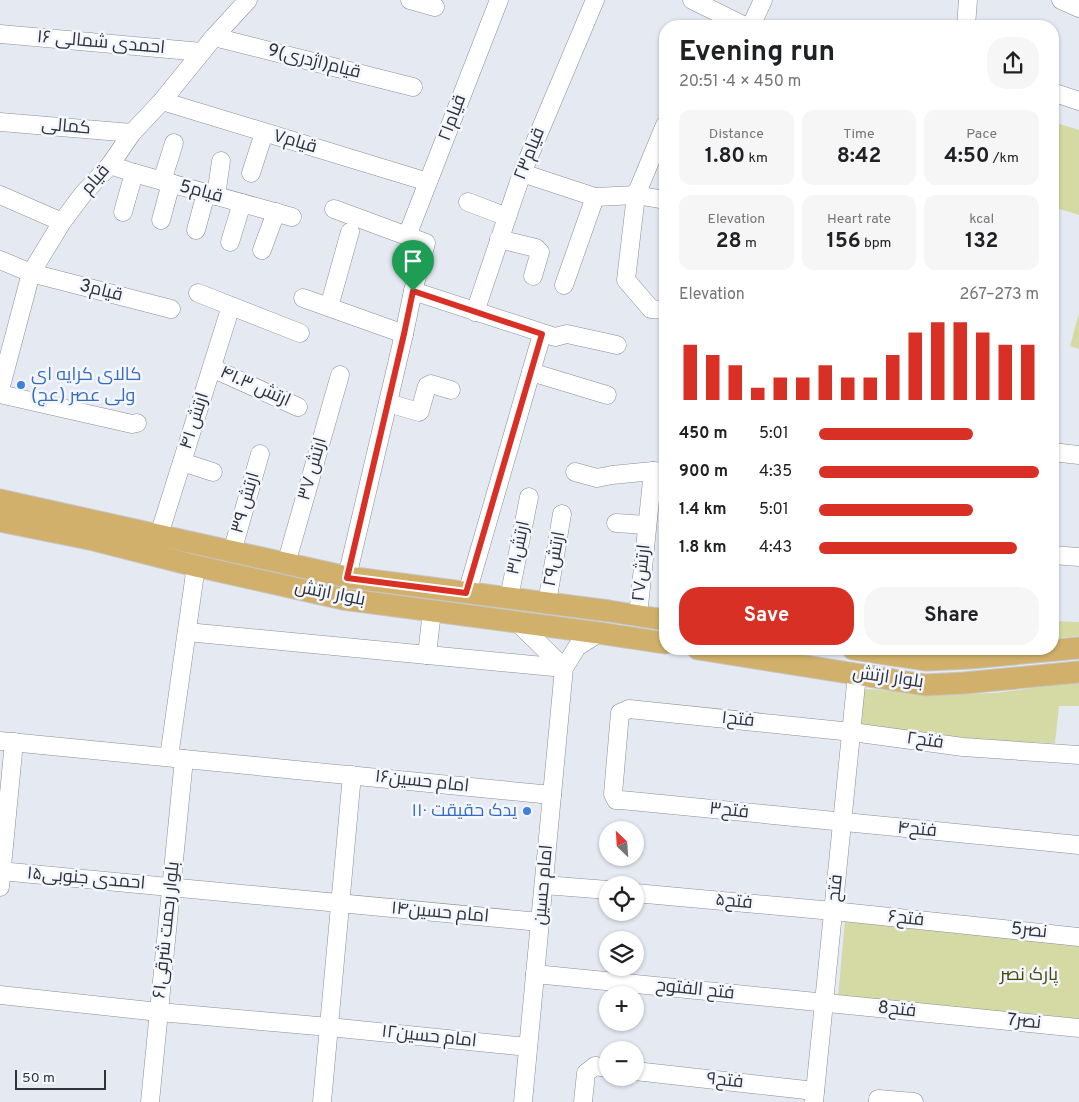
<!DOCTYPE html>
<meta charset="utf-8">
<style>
body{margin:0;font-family:Overpass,Cairo,sans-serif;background:#f6f6f6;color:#202124;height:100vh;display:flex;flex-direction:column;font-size:19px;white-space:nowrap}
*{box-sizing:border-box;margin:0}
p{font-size:16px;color:#757577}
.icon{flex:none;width:28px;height:28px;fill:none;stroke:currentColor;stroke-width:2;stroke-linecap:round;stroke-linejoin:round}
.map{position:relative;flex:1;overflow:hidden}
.sheet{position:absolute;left:659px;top:20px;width:400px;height:635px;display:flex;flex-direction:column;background:#fff;border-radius:20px;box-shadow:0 1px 4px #0004}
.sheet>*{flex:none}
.needle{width:32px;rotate:335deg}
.tools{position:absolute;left:599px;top:821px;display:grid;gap:10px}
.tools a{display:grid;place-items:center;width:45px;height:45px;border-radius:50%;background:#fff;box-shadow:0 1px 4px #0004;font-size:25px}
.scale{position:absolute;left:15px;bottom:12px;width:91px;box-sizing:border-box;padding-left:5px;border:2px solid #303235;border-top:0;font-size:14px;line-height:18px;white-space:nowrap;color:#303235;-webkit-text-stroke:4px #f3f6fe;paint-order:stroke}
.pin{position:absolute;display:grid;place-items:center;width:42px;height:42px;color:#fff;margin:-51px -21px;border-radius:50% 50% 50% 0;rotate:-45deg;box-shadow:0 0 5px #0007}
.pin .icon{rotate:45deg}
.round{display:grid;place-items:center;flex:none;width:52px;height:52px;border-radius:20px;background:#f6f6f6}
.summary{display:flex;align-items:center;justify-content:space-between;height:85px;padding:0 20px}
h1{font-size:28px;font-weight:700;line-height:38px}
.figures{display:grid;grid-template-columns:repeat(3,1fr);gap:8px;height:85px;padding:5px 20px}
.figures div{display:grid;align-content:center;border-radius:12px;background:#f6f6f6;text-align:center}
.figures b{font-size:21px;font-weight:700}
.figures small{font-size:14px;font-weight:400}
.figures p{font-size:14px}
.chart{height:140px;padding:10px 20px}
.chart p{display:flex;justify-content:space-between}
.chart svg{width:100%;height:90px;margin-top:5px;stroke:#d93025;stroke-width:6}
.primary-button{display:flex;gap:10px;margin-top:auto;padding:10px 20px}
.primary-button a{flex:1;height:58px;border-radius:20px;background:#d93025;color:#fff;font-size:20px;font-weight:700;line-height:58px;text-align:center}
.primary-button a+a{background:#f6f6f6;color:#202124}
ul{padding:0 20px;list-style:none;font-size:16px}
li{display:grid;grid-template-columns:80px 60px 1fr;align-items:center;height:38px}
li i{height:12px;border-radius:6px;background:#d93025}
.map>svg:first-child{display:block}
.green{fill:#d5daa4}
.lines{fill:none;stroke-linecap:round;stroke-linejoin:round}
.minor-casing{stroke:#8a8e97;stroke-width:19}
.major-casing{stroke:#c5c6c6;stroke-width:23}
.minor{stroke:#fff;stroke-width:18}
.major{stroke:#d1b06b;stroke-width:21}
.route-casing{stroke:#fff;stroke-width:10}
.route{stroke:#d93025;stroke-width:6}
.shop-dot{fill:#3f7fe0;stroke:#f3f6fe;stroke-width:2}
.labels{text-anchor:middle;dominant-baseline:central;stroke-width:5;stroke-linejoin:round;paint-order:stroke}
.street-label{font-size:18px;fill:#303235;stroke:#f3f6fe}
.shop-label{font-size:18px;fill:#366cbe;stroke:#f3f6fe;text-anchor:start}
.park-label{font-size:18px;fill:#474907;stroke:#f3f6fe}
</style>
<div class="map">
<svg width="1079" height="1102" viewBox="0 0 1079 1102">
<rect width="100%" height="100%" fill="#e4e9f2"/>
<g class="green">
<polygon points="1053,122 1079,130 1079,215 1053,207"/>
<polygon points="1079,313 1079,349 1070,346"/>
<polygon points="1052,621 1079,622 1079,636 1053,639"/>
<polygon points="1079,682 1079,706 1059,706 1055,743 966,740 859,724 865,689 940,694 996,693"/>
<polygon points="845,920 1079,938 1079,1020 838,998"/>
</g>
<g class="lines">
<defs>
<g id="minor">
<polyline points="410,0 435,7"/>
<polyline points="692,0 745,26"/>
<polyline points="1061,0 1079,8"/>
<polyline points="751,26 763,0"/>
<polyline points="966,26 968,0"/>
<polyline points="0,34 202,52"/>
<polyline points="214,37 413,87"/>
<polyline points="1052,92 1079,101"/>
<polyline points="162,101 428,182"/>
<polyline points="0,122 132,133"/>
<polyline points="665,125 636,195 626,280 651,309 665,310"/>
<polyline points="110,165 134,173 292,217"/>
<polyline points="251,173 264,133"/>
<polyline points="522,173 595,197 636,195 665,200"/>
<polyline points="162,181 174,143"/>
<polyline points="0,195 62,222"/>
<polyline points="216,196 221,161"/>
<polyline points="468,202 507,217"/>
<polyline points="334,209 426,243 413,291 404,334 347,577"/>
<polyline points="123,212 134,173"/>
<polyline points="161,220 171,183"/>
<polyline points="196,230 206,193"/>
<polyline points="407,236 499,0"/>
<polyline points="499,239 536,248 540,252 533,276"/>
<polyline points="230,242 242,203"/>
<polyline points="262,250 276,212"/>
<polyline points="0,260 31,273 171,309"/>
<polyline points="564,285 595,197"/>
<polyline points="413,291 555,337 567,334 617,345"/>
<polyline points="198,293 300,333"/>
<polyline points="303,298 404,334"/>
<polyline points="329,307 350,232"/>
<polyline points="475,312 522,173 595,0"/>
<polyline points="212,368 298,407"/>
<polyline points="531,372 607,395"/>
<polyline points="0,390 31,273 62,222 83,194 110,165 132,133 162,101 214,37 248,0"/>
<polyline points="0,394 132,424 137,423"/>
<polyline points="388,403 419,412 420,411 427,386 431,384 451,390"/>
<polyline points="1052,452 1079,455"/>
<polyline points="182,462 213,472"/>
<polyline points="575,472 597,478 612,475 653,471 665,472"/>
<polyline points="616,523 647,525"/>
<polyline points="159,535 231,306"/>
<polyline points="232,552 260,454"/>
<polyline points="1052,555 1079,557"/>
<polyline points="286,564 340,375"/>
<polyline points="467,593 542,334"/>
<polyline points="509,598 529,497"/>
<polyline points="547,603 562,514"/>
<polyline points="638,616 653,471"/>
<polyline points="517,622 564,668"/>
<polyline points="187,632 564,668"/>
<polyline points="427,655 432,611"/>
<polyline points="0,741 552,795"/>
<polyline points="1079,755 963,747 852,732 629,709 620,713 613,794 616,800 621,800 1079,845"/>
<polyline points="169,757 196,566"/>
<polyline points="0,871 540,922"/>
<polyline points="544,885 608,890"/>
<polyline points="0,887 14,742"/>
<polyline points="635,893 833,911 1079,937"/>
<polyline points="535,974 1079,1028"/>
<polyline points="0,995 159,1012 329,1027 528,1047"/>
<polyline points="635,1071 815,1091"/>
<polyline points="150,1102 184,759"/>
<polyline points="322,1102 352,775"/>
<polyline points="523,1102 564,668 577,647 599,633"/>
<polyline points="583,1102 586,1073 595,1066 608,1068"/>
<polyline points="814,1102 857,674"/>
<polyline points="878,1102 878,1099 914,1102"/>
</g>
<g id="major">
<polyline points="0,500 347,577 609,611 665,620"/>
<polyline points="0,521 94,540 196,566 343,599 599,633 665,643"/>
<polyline points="698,649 925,685 964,683 1079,672"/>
<polyline points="853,649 926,660 970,658 1079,648"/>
</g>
</defs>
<use href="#minor" class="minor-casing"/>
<use href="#major" class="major-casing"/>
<use href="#minor" class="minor"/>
<use href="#major" class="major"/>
</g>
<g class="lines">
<defs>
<polygon id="route" points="413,291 542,334 466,593 347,578 404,334"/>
</defs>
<use href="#route" class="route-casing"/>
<use href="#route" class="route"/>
</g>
<g class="shop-dot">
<circle cx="21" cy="385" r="5"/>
<circle cx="527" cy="811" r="5"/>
</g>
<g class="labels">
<g class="street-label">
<text transform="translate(101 43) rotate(5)">احمدی شمالی ۱۶</text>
<text transform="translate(314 62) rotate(14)">قیام(اژدری)9</text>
<text transform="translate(453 118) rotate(-69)">قیام۲۱</text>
<text transform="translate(66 127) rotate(5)">کمالی</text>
<text transform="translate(295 142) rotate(16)">قیام۷</text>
<text transform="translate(530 154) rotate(-68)">قیام۲۳</text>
<text transform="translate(96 180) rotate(-49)">قیام</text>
<text transform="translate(201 192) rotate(15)">قیام5</text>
<text transform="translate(101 291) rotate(14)">قیام3</text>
<text transform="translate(255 387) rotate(24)">ارتش ۴۱.۳</text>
<text transform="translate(195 421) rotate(-72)">ارتش ۴۱</text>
<text transform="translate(313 469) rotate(-74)">ارتش ۳۷</text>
<text transform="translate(246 503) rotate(-74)">ارتش ۳۹</text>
<text transform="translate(519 548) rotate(-78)">ارتش۳۱</text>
<text transform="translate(555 559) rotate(-80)">ارتش۲۹</text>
<text transform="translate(642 573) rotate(-84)">ارتش۲۷</text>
<text transform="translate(330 594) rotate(11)">بلوار ارتش</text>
<text transform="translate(888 678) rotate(8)">بلوار ارتش</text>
<text transform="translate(738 720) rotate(6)">۱فتح</text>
<text transform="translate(925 741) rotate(8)">۲فتح</text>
<text transform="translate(422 782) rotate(6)">امام حسین۱۶</text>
<text transform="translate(729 811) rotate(6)">۳فتح</text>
<text transform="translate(917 830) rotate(5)">فتح۴</text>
<text transform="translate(86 879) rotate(5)">احمدی جنوبی۱۵</text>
<text transform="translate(544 885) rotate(-85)">امام حسین</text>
<text transform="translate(836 888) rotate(-84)">فتح</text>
<text transform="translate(734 902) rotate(5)">۵فتح</text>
<text transform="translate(440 913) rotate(5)">امام حسین۱۴</text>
<text transform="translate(906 919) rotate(6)">۶فتح</text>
<text transform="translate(167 930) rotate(-84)">بلوار رحمت شرقی۶۱</text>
<text transform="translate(1029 931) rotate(6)">5نصر</text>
<text transform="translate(695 990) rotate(6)">فتح الفتوح</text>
<text transform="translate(897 1010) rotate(6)">8فتح</text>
<text transform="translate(1024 1022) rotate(6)">7نصر</text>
<text transform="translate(429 1037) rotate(6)">امام حسین۱۲</text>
<text transform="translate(725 1081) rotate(6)">۹فتح</text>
</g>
<g class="shop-label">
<text x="31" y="375">کالای کرایه ای<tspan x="31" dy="21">ولی عصر (عج)</tspan></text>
<text x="517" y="811" text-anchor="end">یدک حقیقت ۱۱۰</text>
</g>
<g class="park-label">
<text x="1029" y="975">پارک نصر</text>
</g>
</g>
</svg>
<div class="tools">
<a><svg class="needle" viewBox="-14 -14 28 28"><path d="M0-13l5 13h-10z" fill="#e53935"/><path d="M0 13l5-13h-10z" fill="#757577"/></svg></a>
<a><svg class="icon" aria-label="locate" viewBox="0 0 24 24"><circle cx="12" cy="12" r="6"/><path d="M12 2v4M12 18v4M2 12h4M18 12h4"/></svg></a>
<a><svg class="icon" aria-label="layers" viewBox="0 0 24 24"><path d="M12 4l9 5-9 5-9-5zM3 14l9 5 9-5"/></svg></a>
<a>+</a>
<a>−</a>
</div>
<div class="scale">50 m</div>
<div class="pin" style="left:413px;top:291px;background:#1e9e55"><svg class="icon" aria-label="arrive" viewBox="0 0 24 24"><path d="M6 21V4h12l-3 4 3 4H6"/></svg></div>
<section class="sheet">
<div class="summary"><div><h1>Evening run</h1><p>20:51 · 4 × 450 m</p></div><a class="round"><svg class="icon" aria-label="share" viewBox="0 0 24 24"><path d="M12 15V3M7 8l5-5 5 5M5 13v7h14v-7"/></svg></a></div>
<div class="figures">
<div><p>Distance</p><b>1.80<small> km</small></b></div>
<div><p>Time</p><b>8:42</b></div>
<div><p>Pace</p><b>4:50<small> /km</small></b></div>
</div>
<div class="figures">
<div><p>Elevation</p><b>28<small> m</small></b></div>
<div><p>Heart rate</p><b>156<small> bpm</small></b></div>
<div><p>kcal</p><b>132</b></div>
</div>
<div class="chart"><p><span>Elevation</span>267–273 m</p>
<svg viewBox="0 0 160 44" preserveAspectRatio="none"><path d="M5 44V17M15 44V22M25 44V27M35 44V38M45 44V33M55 44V33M65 44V27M75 44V33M85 44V33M95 44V22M105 44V11M115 44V6M125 44V6M135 44V11M145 44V17M155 44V17"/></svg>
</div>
<ul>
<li><b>450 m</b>5:01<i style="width:70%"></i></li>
<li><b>900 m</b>4:35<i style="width:100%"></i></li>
<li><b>1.4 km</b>5:01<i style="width:70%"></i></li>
<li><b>1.8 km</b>4:43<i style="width:90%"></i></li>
</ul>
<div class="primary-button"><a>Save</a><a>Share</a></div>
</section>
</div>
